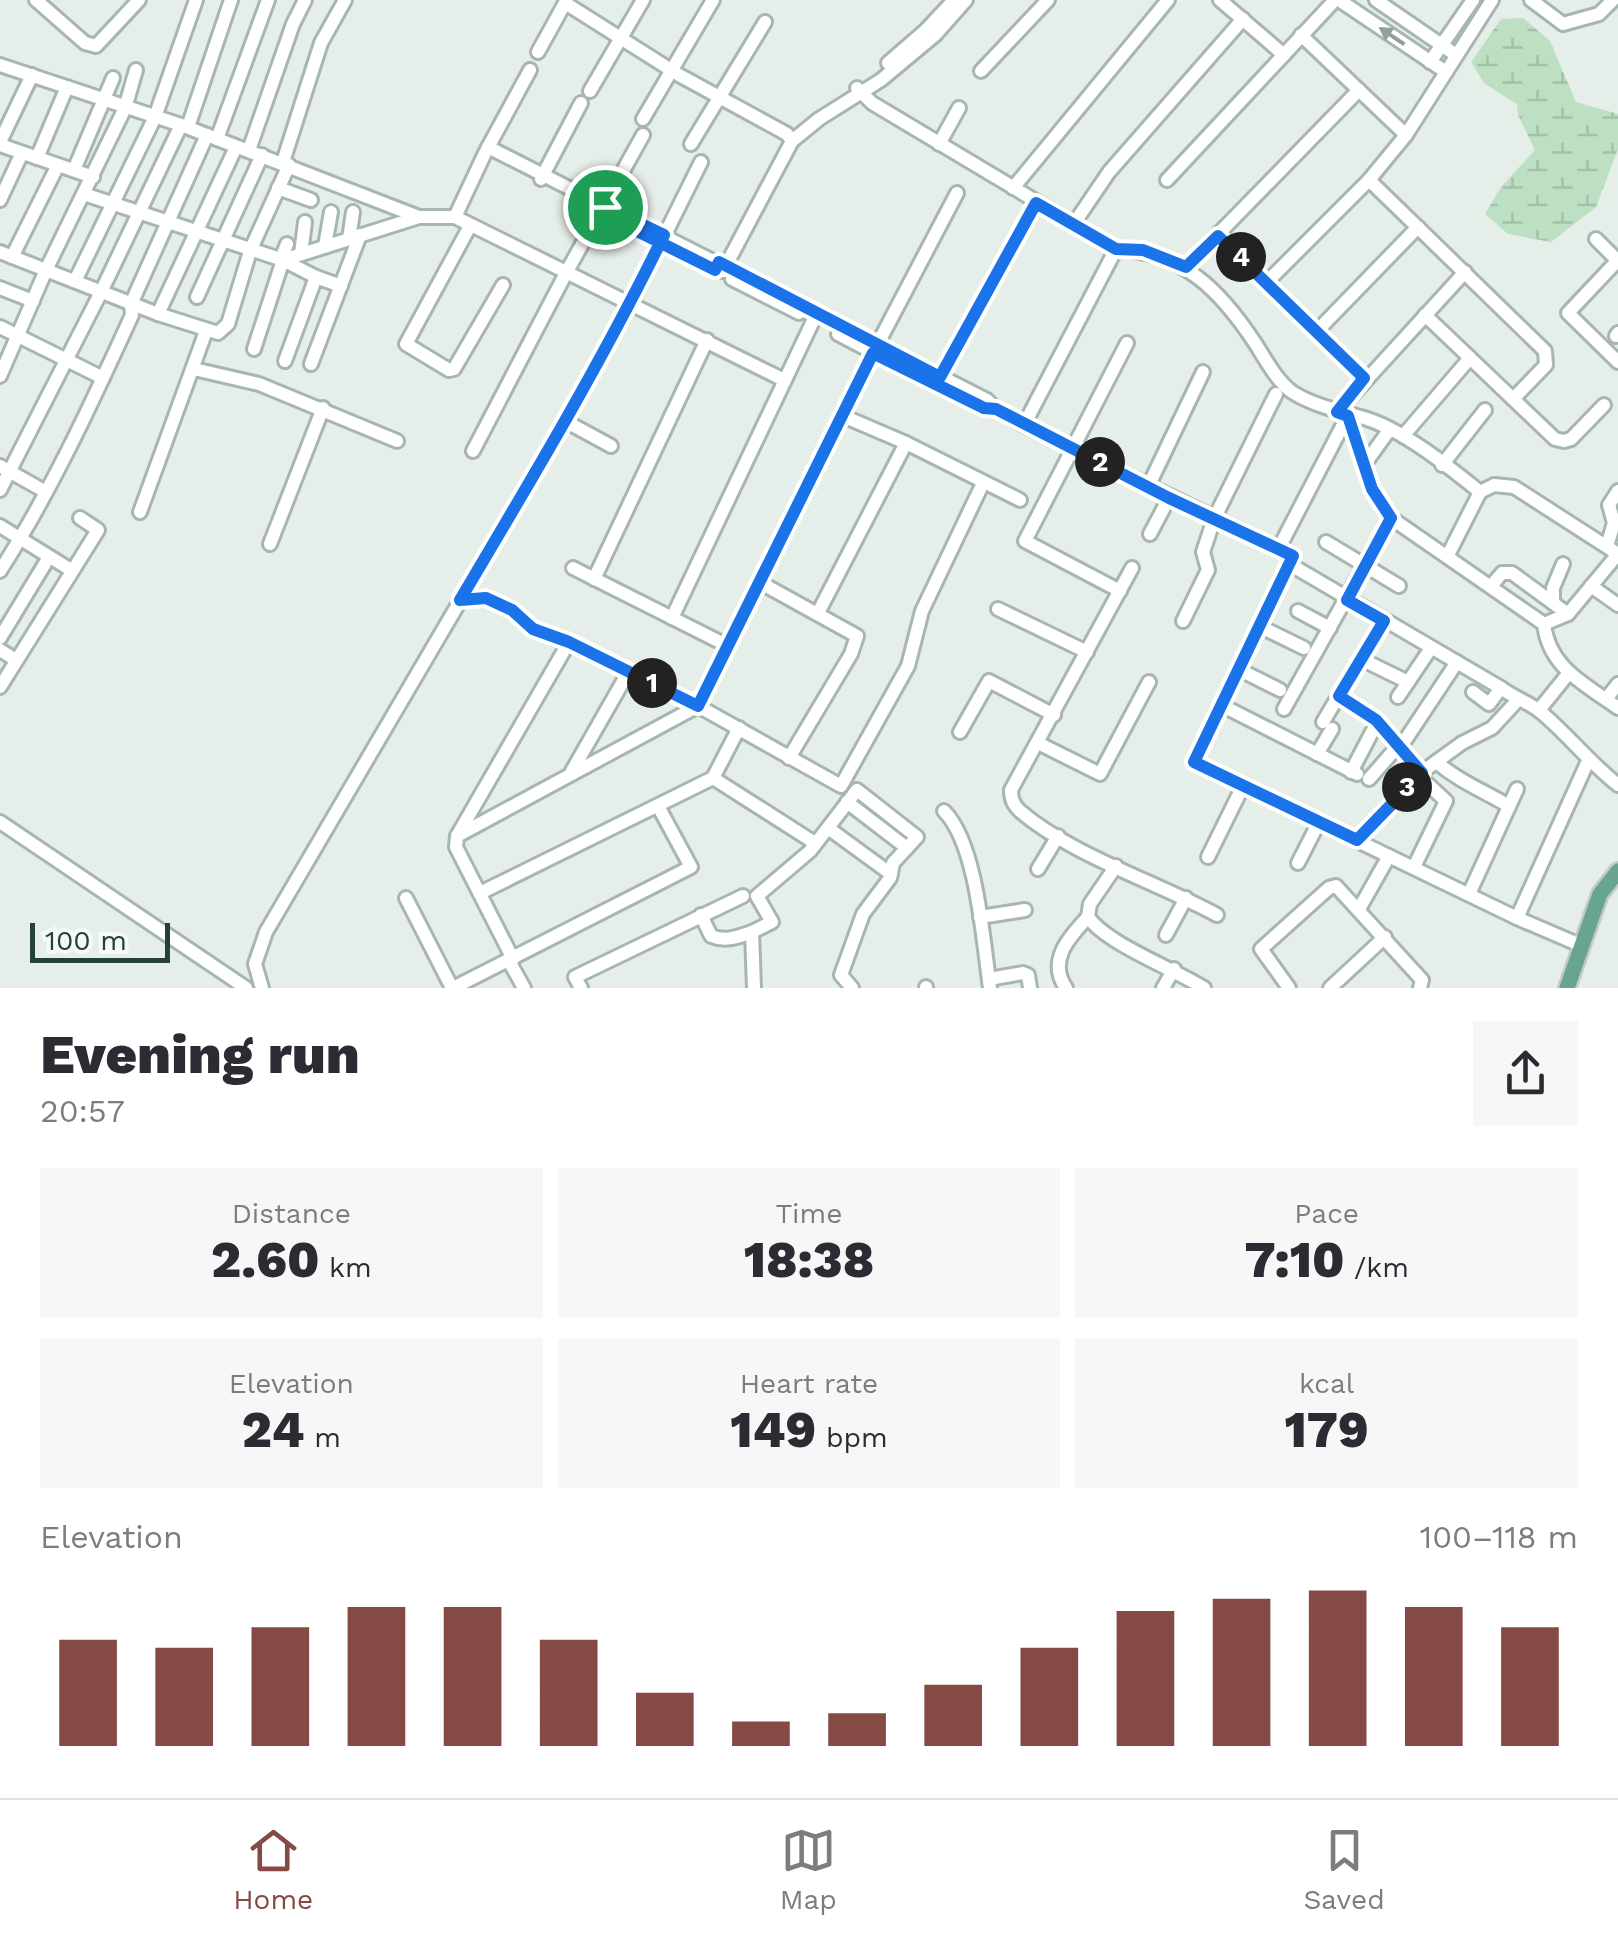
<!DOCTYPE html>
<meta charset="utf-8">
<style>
body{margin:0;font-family:"Work Sans",sans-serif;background:#f7f7f7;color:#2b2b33;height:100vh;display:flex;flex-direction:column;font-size:38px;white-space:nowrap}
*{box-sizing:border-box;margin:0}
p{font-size:32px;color:#7c7c81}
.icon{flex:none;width:55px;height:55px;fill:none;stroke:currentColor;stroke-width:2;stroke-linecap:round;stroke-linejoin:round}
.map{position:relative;height:988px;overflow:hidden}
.sheet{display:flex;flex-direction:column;background:#fff;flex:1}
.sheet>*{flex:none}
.scale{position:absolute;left:30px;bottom:25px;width:140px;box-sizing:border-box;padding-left:10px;border:5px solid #234136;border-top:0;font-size:28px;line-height:35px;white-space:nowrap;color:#234136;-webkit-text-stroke:8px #f5faf7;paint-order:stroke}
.pin{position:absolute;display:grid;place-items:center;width:85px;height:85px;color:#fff;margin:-42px;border:5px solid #fff;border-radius:50%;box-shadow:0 2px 10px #0007}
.km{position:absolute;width:50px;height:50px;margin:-25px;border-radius:50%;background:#222;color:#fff;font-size:28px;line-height:50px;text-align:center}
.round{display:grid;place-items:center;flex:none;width:105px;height:105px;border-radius:0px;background:#f7f7f7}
.head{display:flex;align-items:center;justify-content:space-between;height:170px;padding:0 40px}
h1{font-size:55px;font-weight:800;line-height:75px}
.figures{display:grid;grid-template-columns:repeat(3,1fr);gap:15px;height:170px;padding:10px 40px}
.figures div{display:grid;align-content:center;border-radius:0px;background:#f7f7f7;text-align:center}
.figures b{font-size:50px;font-weight:800}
.figures small{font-size:28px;font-weight:400}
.figures p{font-size:28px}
.chart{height:280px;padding:20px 40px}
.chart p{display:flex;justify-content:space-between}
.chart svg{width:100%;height:180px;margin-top:10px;stroke:#864a45;stroke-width:6}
.tabs{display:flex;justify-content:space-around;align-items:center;height:140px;border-top:2px solid #e1e1e2;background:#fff;font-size:28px;color:#7c7c81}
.tabs a{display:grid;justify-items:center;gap:5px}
.tabs .active{color:#864a45}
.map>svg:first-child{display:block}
.wetland{fill:url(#wetland-marsh)}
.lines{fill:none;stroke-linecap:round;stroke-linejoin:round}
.minor-casing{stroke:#a7b7b0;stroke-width:18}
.major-casing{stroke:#c1cac7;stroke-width:20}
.minor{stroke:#fff;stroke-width:12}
.major{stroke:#68a58f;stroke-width:15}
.oneway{fill:#91a09a}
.route-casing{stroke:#fff;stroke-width:20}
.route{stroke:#1a73e8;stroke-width:12}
</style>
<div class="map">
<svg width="1618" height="988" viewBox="0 0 1618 988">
<defs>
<pattern id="wetland-marsh" width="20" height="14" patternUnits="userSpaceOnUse" patternTransform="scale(2.5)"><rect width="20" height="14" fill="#bde0c3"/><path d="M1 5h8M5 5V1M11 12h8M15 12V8" fill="none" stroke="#a2c1a8"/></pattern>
</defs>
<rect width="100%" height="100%" fill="#e5eee9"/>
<polygon class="wetland" points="1523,18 1550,41 1576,102 1618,114 1618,149 1596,207 1551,242 1508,234 1485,214 1501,187 1535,150 1518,115 1517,104 1484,83 1471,62 1501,19"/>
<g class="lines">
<defs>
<g id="minor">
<polyline points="36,0 85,43 96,46 139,0"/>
<polyline points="1220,0 1284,55"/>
<polyline points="1339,0 1446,72"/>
<polyline points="1376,0 1456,55"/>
<polyline points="1531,0 1563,24 1599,14 1613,0"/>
<polyline points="1301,35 1406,135"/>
<polyline points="538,52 565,3 679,75 787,134 792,141"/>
<polyline points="1430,62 1473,0"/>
<polyline points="888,63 926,30 954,0"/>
<polyline points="0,65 181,125 419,217"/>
<polyline points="981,71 1048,0"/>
<path d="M857 88 872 103 1116 249C1183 252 1220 290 1255 343 1266 360 1276 380 1292 392 1314 406 1340 411 1364 418 1402 429 1449 467 1480 492L1494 485 1514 487 1618 554"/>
<polyline points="590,91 643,0"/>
<polyline points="643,119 713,0"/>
<polyline points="188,127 231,0"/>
<polyline points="217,139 268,0"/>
<polyline points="0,142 32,75"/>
<polyline points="691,144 765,22"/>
<polyline points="939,144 959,108"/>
<polyline points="0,145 93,177"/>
<polyline points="488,147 987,400 996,409 1024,425 1293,556 1194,762 1517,918 1580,945"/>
<polyline points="249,150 293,24 305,0"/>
<polyline points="37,158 67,87"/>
<polyline points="283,162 321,43 345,0"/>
<polyline points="74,170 113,78"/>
<polyline points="541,179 581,103"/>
<polyline points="1167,180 1335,0"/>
<polyline points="1369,180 1545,351 1546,365 1513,399"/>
<polyline points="278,188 311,200"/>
<polyline points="1013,188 1168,0"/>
<polyline points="84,194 283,260 419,217 455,217 784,380"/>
<polyline points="0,200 21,155"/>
<polyline points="455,217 485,153 530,70"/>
<polyline points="1073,225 1109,172 1243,19"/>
<polyline points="470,226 406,344 449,370 454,369 503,285"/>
<polyline points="1218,236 1364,379"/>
<polyline points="349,239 353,212"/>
<polyline points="1596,239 1618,261"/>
<polyline points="325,246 331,212"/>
<polyline points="0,252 158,314 218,333 228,324 250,251 289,165"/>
<polyline points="301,254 305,222"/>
<polyline points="12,257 58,165"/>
<polyline points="281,259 287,244"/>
<polyline points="1618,260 1568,313 1618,362"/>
<polyline points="1186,267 1359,90"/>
<polyline points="723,271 792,141 819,119 881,80 935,35 966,0"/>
<polyline points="732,279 799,313"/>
<polyline points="75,281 155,117 196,0"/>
<polyline points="1267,282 1369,180 1406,135 1492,0"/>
<polyline points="0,288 33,301"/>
<polyline points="197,297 262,155"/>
<polyline points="158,314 236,147"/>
<polyline points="1425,315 1555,439 1564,441 1571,439 1604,405"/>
<polyline points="0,327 103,378"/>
<polyline points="1317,331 1418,227"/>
<polyline points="838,334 878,355"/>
<polyline points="1616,336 1618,333"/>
<polyline points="254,349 283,260 316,277"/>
<polyline points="285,361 316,277 341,286"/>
<polyline points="311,364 360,235"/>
<polyline points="194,369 259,384 397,441"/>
<polyline points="0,376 46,270 125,108 136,70"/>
<polyline points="940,377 1037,203"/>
<polyline points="1337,412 1465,272"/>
<polyline points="1348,415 1364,465 1390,429"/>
<polyline points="843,416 906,443 1020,500"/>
<polyline points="565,421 611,446"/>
<polyline points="1024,425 1116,249"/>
<polyline points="1403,436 1470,358"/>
<polyline points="473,451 566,273 643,135"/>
<path d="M1364 465 1372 489 1391 518 1544 624C1549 668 1585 684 1618 708"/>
<polyline points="1442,465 1485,410"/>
<polyline points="0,466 46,492"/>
<polyline points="1148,487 1203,372"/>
<polyline points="0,490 102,290 181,125"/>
<polyline points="140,512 206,331"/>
<polyline points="0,526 71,570"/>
<polyline points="1150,534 1169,498"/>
<polyline points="1326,542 1399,586"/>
<polyline points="270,544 323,408"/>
<polyline points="1607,546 1614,523 1609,505 1618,491"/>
<polyline points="1279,548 1348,415"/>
<polyline points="1448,555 1480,492"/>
<path d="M1291 565 1501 688C1514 698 1531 703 1542 713 1569 736 1590 763 1618 785"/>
<polyline points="573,568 726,645"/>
<path d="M1132 568 1011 790C1011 799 1013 804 1020 811 1071 855 1156 882 1217 915"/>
<path d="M0 571C52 490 92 402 132 315L131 304 207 135"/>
<polyline points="594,579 707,340"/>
<polyline points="759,582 857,636 851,654 789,758"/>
<polyline points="1492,585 1502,573 1512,573 1568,614"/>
<polyline points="1591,586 1618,605"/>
<polyline points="1120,591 1025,541 1127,343"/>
<polyline points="460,600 486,597 512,610 533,629 569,642 698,706 841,786 908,666 922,611 983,483"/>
<polyline points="1553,603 1553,588 1563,564"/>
<polyline points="998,609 1087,652"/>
<polyline points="1298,611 1330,628"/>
<polyline points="818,613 906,443"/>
<polyline points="672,618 813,321"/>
<polyline points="1183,621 1208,570 1203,552 1214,519 1276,394"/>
<polyline points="1544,624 1568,614 1618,554"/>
<polyline points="1261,627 1304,648"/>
<polyline points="0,638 49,557"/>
<polyline points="0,650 16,660"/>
<polyline points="1361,659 1408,682"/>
<polyline points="1240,670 1280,690"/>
<polyline points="0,687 98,530 80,518"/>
<polyline points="1473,692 1489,704 1501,688"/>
<polyline points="1339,696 1376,720 1422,773"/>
<polyline points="1398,697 1431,648"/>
<polyline points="1606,699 1618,684"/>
<polyline points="1223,706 1357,774"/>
<polyline points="1284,709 1391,518"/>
<polyline points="1539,710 1568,674"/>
<polyline points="1323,722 1383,621"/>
<polyline points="960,732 989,681 1054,715"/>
<polyline points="1038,743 1100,774 1149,682"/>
<polyline points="1400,748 1457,662"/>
<polyline points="1317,754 1332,729"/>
<path d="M1436 762C1462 783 1482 790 1509 806"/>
<polyline points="572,771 629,671"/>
<polyline points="1351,772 1372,732"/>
<polyline points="713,778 815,843"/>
<polyline points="1369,779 1398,746"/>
<polyline points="847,802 907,848"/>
<path d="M944 811C977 844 983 941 990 988"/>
<polyline points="0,822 246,988"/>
<polyline points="828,828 891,874"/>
<polyline points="457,836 698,706 873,353 957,193"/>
<polyline points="1357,840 1418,775 1462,743 1492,728 1517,701"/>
<polyline points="1208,857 1243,786"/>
<polyline points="1298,863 1319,822"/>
<path d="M1116 866 1090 904 1088 917C1107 944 1172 968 1204 988"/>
<polyline points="1414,867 1446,801 1418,775"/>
<polyline points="1038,869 1058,836"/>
<polyline points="480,893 713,778 739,728"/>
<polyline points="1469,894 1517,789"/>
<polyline points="406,898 452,988"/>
<polyline points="1359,909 1389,856"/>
<path d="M701 915 711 936C726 942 737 937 752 932L754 988"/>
<polyline points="980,917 1025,910"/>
<polyline points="1517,918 1588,761"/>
<polyline points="752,932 772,922 757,896 810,851 857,790 917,837 893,863 890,878 863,914 841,975 852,988"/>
<polyline points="1166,935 1186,898"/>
<polyline points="513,959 456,847 457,836 569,642"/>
<polyline points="509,961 524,988"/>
<polyline points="989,979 1023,973 1028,975 1030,988"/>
<polyline points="926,987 926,988"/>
<polyline points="262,988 255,964 266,932 572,410 631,303 701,162"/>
<polyline points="453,988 691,867 658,806"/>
<polyline points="581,988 575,977 743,896"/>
<path d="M1066 988C1047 961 1069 937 1088 917"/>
<polyline points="1163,988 1174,969"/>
<polyline points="1289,988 1261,949 1329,888 1336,886 1422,980 1420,988"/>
<polyline points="1330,988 1385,937"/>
</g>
<polyline id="major" points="1567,988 1600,894 1618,871"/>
</defs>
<use href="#minor" class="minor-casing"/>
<use href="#major" class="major-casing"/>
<use href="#minor" class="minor"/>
<use href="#major" class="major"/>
</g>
<defs><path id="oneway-solid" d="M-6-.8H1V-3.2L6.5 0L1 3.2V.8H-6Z" transform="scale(2.5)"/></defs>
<use class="oneway" href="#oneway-solid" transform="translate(1392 36) rotate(-146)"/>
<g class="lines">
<defs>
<path id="route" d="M605 207 664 235 660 243C600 365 530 482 460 600L486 598 512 610 533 629 569 642 698 706 873 353 984 408 996 409 1169 498 1293 556 1194 762 1357 840 1422 773 1376 720 1339 696 1384 621 1347 600 1391 518 1372 489 1348 416 1337 412 1364 378 1218 236 1186 267 1143 250 1116 249 1036 203 940 377 719 262 715 270 601 213 605 207"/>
</defs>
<use href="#route" class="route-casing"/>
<use href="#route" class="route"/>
</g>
</svg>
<div class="scale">100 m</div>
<div class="pin" style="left:605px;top:207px;background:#1e9e55"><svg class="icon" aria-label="arrive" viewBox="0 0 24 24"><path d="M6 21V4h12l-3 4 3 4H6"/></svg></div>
<b class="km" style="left:652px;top:683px">1</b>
<b class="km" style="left:1100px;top:462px">2</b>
<b class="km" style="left:1407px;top:787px">3</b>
<b class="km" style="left:1241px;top:257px">4</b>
</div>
<section class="sheet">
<div class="head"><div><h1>Evening run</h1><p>20:57</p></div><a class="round"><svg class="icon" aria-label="share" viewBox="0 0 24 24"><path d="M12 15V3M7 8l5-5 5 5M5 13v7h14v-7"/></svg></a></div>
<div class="figures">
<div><p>Distance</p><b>2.60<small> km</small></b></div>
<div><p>Time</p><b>18:38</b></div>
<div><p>Pace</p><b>7:10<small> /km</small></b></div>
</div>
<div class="figures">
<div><p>Elevation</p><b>24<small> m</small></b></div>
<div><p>Heart rate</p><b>149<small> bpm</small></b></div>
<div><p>kcal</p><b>179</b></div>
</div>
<div class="chart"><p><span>Elevation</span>100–118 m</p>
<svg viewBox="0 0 160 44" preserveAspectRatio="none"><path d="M5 44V18M15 44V20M25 44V15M35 44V10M45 44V10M55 44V18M65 44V31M75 44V38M85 44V36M95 44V29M105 44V20M115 44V11M125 44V8M135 44V6M145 44V10M155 44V15"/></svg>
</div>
</section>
<nav class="tabs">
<a class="active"><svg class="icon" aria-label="home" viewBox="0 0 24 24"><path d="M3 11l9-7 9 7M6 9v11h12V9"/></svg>Home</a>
<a><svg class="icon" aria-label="map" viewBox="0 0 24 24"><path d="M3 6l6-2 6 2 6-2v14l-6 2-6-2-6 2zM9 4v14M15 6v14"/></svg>Map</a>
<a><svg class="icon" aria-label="saved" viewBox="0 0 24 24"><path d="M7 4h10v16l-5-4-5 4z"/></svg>Saved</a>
</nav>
